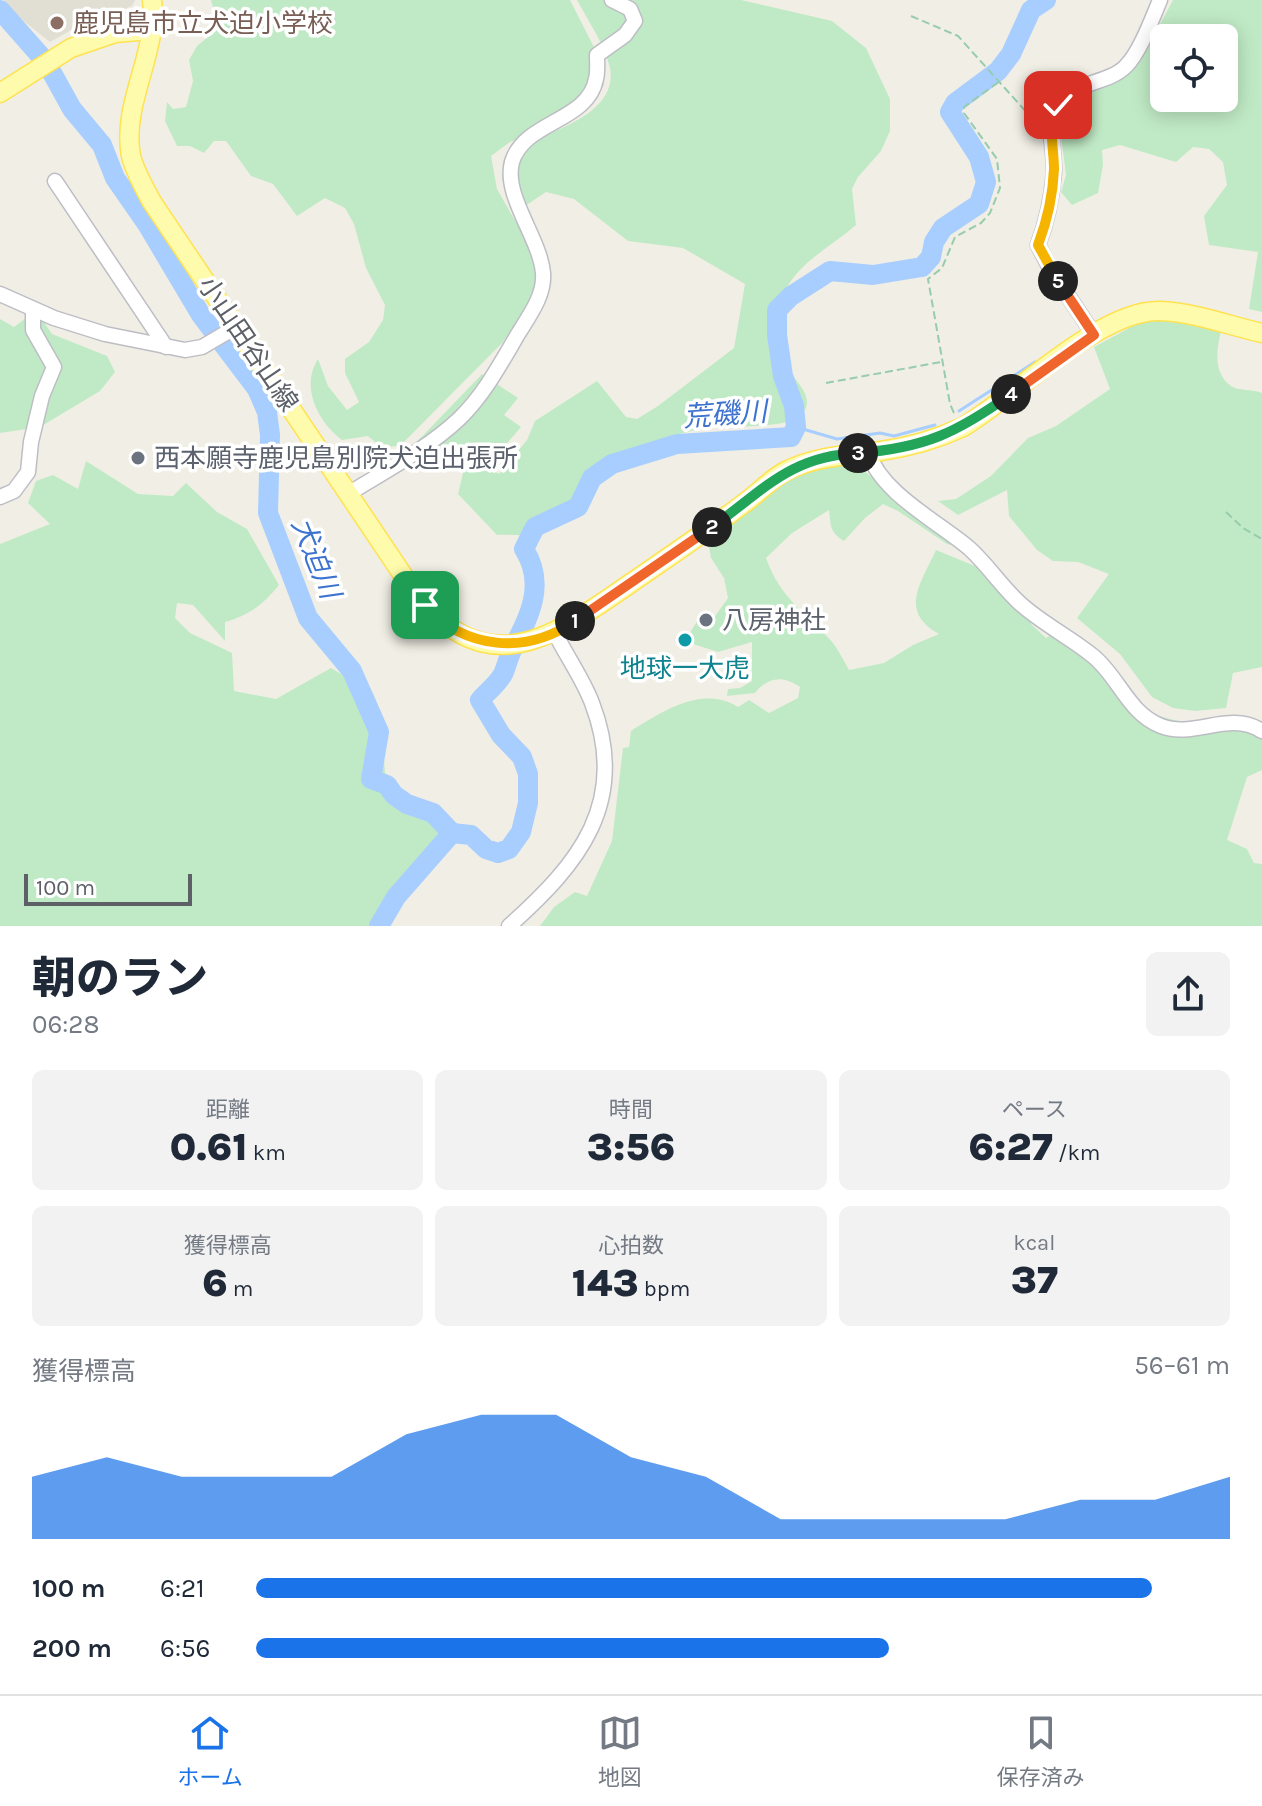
<!DOCTYPE html>
<html lang="ja">
<meta charset="utf-8">
<style>
body{margin:0;font-family:Karla,"Noto Sans JP",sans-serif;background:#f2f2f3;color:#1f2937;height:100vh;display:flex;flex-direction:column;font-size:30px;white-space:nowrap}
*{box-sizing:border-box;margin:0}
p{font-size:26px;color:#747a83}
.icon{flex:none;width:44px;height:44px;fill:none;stroke:currentColor;stroke-width:2;stroke-linecap:round;stroke-linejoin:round}
.map{position:relative;height:926px;overflow:hidden}
.details{display:flex;flex-direction:column;background:#fff;flex:1}
.details>*{flex:none}
.fabs{position:absolute;left:1150px;top:24px;display:grid;gap:16px}
.fabs a{display:grid;place-items:center;width:88px;height:88px;border-radius:12px;background:#fff;box-shadow:0 4px 20px #0003;font-size:40px}
.scale{position:absolute;left:24px;bottom:20px;width:168px;box-sizing:border-box;padding-left:8px;border:4px solid #5d6067;border-top:0;font-size:22px;line-height:28px;white-space:nowrap;color:#5d6067;-webkit-text-stroke:6px #fff;paint-order:stroke}
.pin{position:absolute;display:grid;place-items:center;width:68px;height:68px;color:#fff;margin:-34px;border-radius:16px;box-shadow:0 4px 12px #0006}
.km{position:absolute;width:40px;height:40px;margin:-20px;border-radius:50%;background:#222;color:#fff;font-size:22px;line-height:40px;text-align:center}
.round{display:grid;place-items:center;flex:none;width:84px;height:84px;border-radius:12px;background:#f2f2f3}
.overview{display:flex;align-items:center;justify-content:space-between;height:136px;padding:0 32px}
h1{font-size:44px;font-weight:800;line-height:60px}
.figures{display:grid;grid-template-columns:repeat(3,1fr);gap:12px;height:136px;padding:8px 32px}
.figures div{display:grid;align-content:center;border-radius:12px;background:#f2f2f3;text-align:center}
.figures b{font-size:40px;font-weight:800}
.figures small{font-size:22px;font-weight:400}
.figures p{font-size:22px}
.chart{height:224px;padding:16px 32px}
.chart p{display:flex;justify-content:space-between}
.chart svg{width:100%;height:144px;margin-top:8px;fill:#1a73e8;opacity:.7}
ul{padding:0 32px;list-style:none;font-size:26px}
li{display:grid;grid-template-columns:128px 96px 1fr;align-items:center;height:60px}
li i{height:20px;border-radius:10px;background:#1a73e8}
.menu{display:flex;justify-content:space-around;align-items:center;height:112px;border-top:2px solid #e0e1e3;background:#fff;font-size:22px;color:#747a83}
.menu a{display:grid;justify-items:center;gap:4px}
.menu .selected{color:#1a73e8}
.map>svg:first-child{display:block}
.education{fill:#e1dfd4}
.green{fill:#c0eac5;fill-rule:evenodd}
.lines{fill:none;stroke-linecap:round;stroke-linejoin:round}
.stream{stroke:#a7ceff;stroke-width:3}
.river{stroke:#a7ceff;stroke-width:20}
.minor-casing{stroke:#bdbec5;stroke-width:17}
.major-casing{stroke:#fee250;stroke-width:21}
.path{stroke:#97ccad;stroke-width:2;stroke-dasharray:8 4;stroke-linecap:butt}
.minor{stroke:#fff;stroke-width:14}
.major{stroke:#fffbac;stroke-width:18}
.split-1-casing{stroke:#fff;stroke-width:16}
.split-2-casing{stroke:#fff;stroke-width:16}
.split-3-casing{stroke:#fff;stroke-width:16}
.split-4-casing{stroke:#fff;stroke-width:16}
.split-5-casing{stroke:#fff;stroke-width:16}
.split-6-casing{stroke:#fff;stroke-width:16}
.split-1{stroke:#f5b400;stroke-width:10}
.split-2{stroke:#f0652b;stroke-width:10}
.split-3{stroke:#22a559;stroke-width:10}
.split-4{stroke:#22a559;stroke-width:10}
.split-5{stroke:#f0652b;stroke-width:10}
.split-6{stroke:#f5b400;stroke-width:10}
.education-dot{fill:#8d6e63;stroke:#fff;stroke-width:3}
.worship-dot{fill:#6b7280;stroke:#fff;stroke-width:3}
.culture-dot{fill:#0f9aa8;stroke:#fff;stroke-width:3}
.labels{text-anchor:middle;dominant-baseline:central;stroke-width:7;stroke-linejoin:round;paint-order:stroke}
.education-label{font-size:26px;fill:#785e54;stroke:#fff;text-anchor:start}
.street-label{font-size:26px;fill:#5d6067;stroke:#fff}
.worship-label{font-size:26px;fill:#5b616d;stroke:#fff;text-anchor:start}
.culture-label{font-size:26px;fill:#0d838f;stroke:#fff}
.water-label{font-size:28px;font-style:italic;fill:#3d73cf;stroke:#fff}
</style>
<div class="map">
<svg width="1262" height="926" viewBox="0 0 1262 926">
<rect width="100%" height="100%" fill="#f1efe5"/>
<polygon class="education" points="4,0 135,0 132,6 75,28 50,42 20,18"/>
<g class="green">
<path d="M211 0H570L603 65 604 85 592 102 569 122 510 142 491 156 497 189 530 247 536 276 535 292 503 342 400 446 381 447 368 436 342 440C318 422 300 387 318 359L328 386 347 410 359 402 345 373V359L369 342 383 320 385 305 366 268 354 224 345 208 325 198 297 216 273 184 251 176 226 141H214L204 153 190 146H177L165 121 167 102 173 109 186 107 193 81 189 60 197 46 219 28Z"/>
<path d="M577 0H741L832 21 866 48 890 99V131L881 151 858 177 852 189 856 225C832 246 799 262 785 291 779 304 777 350 784 363 791 378 819 397 801 415 786 431 719 424 695 430 658 438 623 459 593 483 573 499 556 531 528 535 518 536 507 534 497 535L458 494 464 469 411 448 482 374 518 398 504 415 521 427 501 450 491 445 480 463 499 474 527 440 535 421 597 381 626 417 637 419 658 406 734 348 745 284 683 248 628 241 574 199 546 192 525 206 502 179 503 162 512 148C544 134 619 116 610 68 605 45 588 21 577 0Z"/>
<path d="M1173 0H1262V312L1249 309 1258 252 1209 245 1204 216 1227 185 1223 162 1209 149 1193 147 1176 162 1120 145 1102 150 1103 165 1098 193 1072 205 1061 192 1066 175 1060 128 1069 102 1127 59 1143 56ZM1164 38H1224V98H1164Z"/>
<path d="M1170 306 1224 319C1219 340 1209 370 1231 386 1238 391 1253 389 1262 393V667L1233 673 1226 708 1195 711 1173 708 1152 697 1120 654 1077 618 1109 574 1078 562 1053 561 1037 550 1009 516 1007 490 958 515 938 501 956 499 991 476 1028 438 1056 426 1110 389 1094 347Z"/>
<polygon points="29,316 41,318 52,334 107,356 115,372 100,391 40,427 0,433 0,319 14,327"/>
<path d="M86 461 138 494 173 496 186 483 217 512 247 529 279 585C263 605 249 615 225 622V641L193 605 177 603 175 618 190 633 232 653 234 691 276 699 331 668 373 693 381 714 385 773 406 799 440 810 449 821 448 836C417 860 395 889 382 926H0V544L50 524 28 503 36 481 53 475 78 489Z"/>
<path d="M854 463 965 550 963 553 956 546 947 544 898 511 883 504 865 518 844 541C829 532 831 525 829 510L792 533 766 558C782 602 806 611 833 643 839 651 844 661 849 670L884 663 913 645 939 634C898 611 921 583 936 550L1004 578 1031 607V624L1046 638 1063 627 1147 710C1183 730 1226 719 1262 738V770L1247 777 1227 840 1247 849 1254 863 1262 864V926H540L554 907 575 892 587 896 612 841 623 748 629 747 631 731C663 711 702 685 738 707L749 700 769 713 798 698 800 687C782 675 768 677 755 693L727 696 728 689 740 688 752 681V642L718 652 693 644 688 636 699 618 713 619 728 598 724 578 711 558 709 547 713 534 765 491 812 466Z"/>
</g>
<g class="lines">
<g class="stream">
<polyline points="959,411 1035,362"/>
<polyline points="796,427 837,439 880,433 894,436 935,425"/>
</g>
<g class="river">
<polyline points="0,10 46,62 72,109 102,145 115,178 147,224 201,315 257,389 267,412 270,435 268,513 308,618 352,671 379,732 371,779 387,785 394,795 407,804 433,813 452,833"/>
<path d="M452 833 471 835 486 849 498 853 509 849 521 832 528 803V774L522 757 501 735 480 700C487 692 500 682 504 672 507 664 509 656 513 648 530 615 546 584 524 549L535 527 578 507 592 478 612 464 677 444 791 437 796 427 794 406 783 376 777 335V310L791 296 830 271 873 275 922 267 931 257 934 242 943 228 979 204 986 182 979 157 950 112 955 103 998 71 1011 54 1031 10 1046 0"/>
<polyline points="379,926 396,897 452,833"/>
</g>
<defs>
<g id="minor">
<polyline points="55,181 166,347"/>
<polyline points="0,294 54,318 105,334 185,350 202,347 236,327"/>
<path d="M1094 335 1051 270 1038 245C1047 221 1052 198 1054 172 1055 153 1047 130 1054 111 1065 81 1107 86 1126 66 1140 52 1152 19 1160 0"/>
<path d="M868 452C881 493 937 521 969 548 989 566 1003 589 1023 606 1045 625 1071 638 1093 656 1119 677 1128 713 1161 726 1194 739 1229 710 1262 731"/>
<path d="M348 494C385 471 427 449 459 419 484 395 501 363 518 334 529 316 545 295 543 273 540 238 503 196 512 162 524 121 588 122 596 79 598 72 597 63 597 55L625 35 635 21 630 9 612 0"/>
<polyline points="0,497 14,491 28,472 31,442 42,396 54,367 33,330 33,309"/>
<path d="M509 926C579 864 630 802 592 703 583 679 567 657 555 633"/>
</g>
<g id="major">
<path d="M152 0C159 52 121 103 131 156 135 172 144 187 152 202L417 596C490 684 554 636 628 585 667 558 706 532 743 504 758 494 770 479 786 471 818 455 847 456 881 451 909 447 937 439 963 427 1015 396 1101 309 1160 311 1194 312 1230 326 1262 333"/>
<polyline points="0,93 71,48 115,33 150,30"/>
</g>
</defs>
<use href="#minor" class="minor-casing"/>
<use href="#major" class="major-casing"/>
<g class="path">
<polyline points="911,16 958,36 1029,115 1040,120"/>
<polyline points="826,383 941,362"/>
<polyline points="954,413 950,404 928,279 942,268 955,237 981,223 990,213 1000,188 997,159 964,113 964,107 1000,81"/>
<polyline points="1226,512 1243,528 1262,539"/>
</g>
<use href="#minor" class="minor"/>
<use href="#major" class="major"/>
</g>
<g class="lines">
<defs>
<path id="split-1" d="M425 605C465 650 526 655 575 621"/>
<polyline id="split-2" points="575,621 712,527"/>
<path id="split-3" d="M712 527C764 490 790 456 858 453"/>
<path id="split-4" d="M858 453C924 448 957 433 1011 394"/>
<polyline id="split-5" points="1011,394 1094,335 1058,281"/>
<path id="split-6" d="M1058 281 1038 245C1047 221 1053 195 1054 169 1054 148 1047 124 1058 105"/>
</defs>
<use href="#split-1" class="split-1-casing"/>
<use href="#split-2" class="split-2-casing"/>
<use href="#split-3" class="split-3-casing"/>
<use href="#split-4" class="split-4-casing"/>
<use href="#split-5" class="split-5-casing"/>
<use href="#split-6" class="split-6-casing"/>
<use href="#split-1" class="split-1"/>
<use href="#split-2" class="split-2"/>
<use href="#split-3" class="split-3"/>
<use href="#split-4" class="split-4"/>
<use href="#split-5" class="split-5"/>
<use href="#split-6" class="split-6"/>
</g>
<circle class="education-dot" cx="57" cy="23" r="8"/>
<g class="worship-dot">
<circle cx="138" cy="458" r="8"/>
<circle cx="706" cy="620" r="8"/>
</g>
<circle class="culture-dot" cx="685" cy="640" r="8"/>
<g class="labels">
<g class="education-label">
<text x="73" y="23">鹿児島市立犬迫小学校</text>
</g>
<g class="street-label">
<text transform="translate(248 344) rotate(56)">小山田谷山線</text>
</g>
<g class="worship-label">
<text x="154" y="458">西本願寺鹿児島別院犬迫出張所</text>
<text x="722" y="620">八房神社</text>
</g>
<g class="culture-label">
<text x="685" y="668">地球一大虎</text>
</g>
<g class="water-label">
<text transform="translate(725 414) rotate(-4)">荒磯川</text>
<text transform="translate(316 558) rotate(68)">犬迫川</text>
</g>
</g>
</svg>
<div class="fabs">
<a><svg class="icon" aria-label="locate" viewBox="0 0 24 24"><circle cx="12" cy="12" r="6"/><path d="M12 2v4M12 18v4M2 12h4M18 12h4"/></svg></a>
</div>
<div class="scale">100 m</div>
<div class="pin" style="left:425px;top:605px;background:#1e9e55"><svg class="icon" aria-label="arrive" viewBox="0 0 24 24"><path d="M6 21V4h12l-3 4 3 4H6"/></svg></div>
<div class="pin" style="left:1058px;top:105px;background:#d93025"><svg class="icon" aria-label="check" viewBox="0 0 24 24"><path d="M5 12l5 5 9-10"/></svg></div>
<b class="km" style="left:575px;top:621px">1</b>
<b class="km" style="left:712px;top:527px">2</b>
<b class="km" style="left:858px;top:453px">3</b>
<b class="km" style="left:1011px;top:394px">4</b>
<b class="km" style="left:1058px;top:281px">5</b>
</div>
<section class="details">
<div class="overview"><div><h1>朝のラン</h1><p>06:28</p></div><a class="round"><svg class="icon" aria-label="share" viewBox="0 0 24 24"><path d="M12 15V3M7 8l5-5 5 5M5 13v7h14v-7"/></svg></a></div>
<div class="figures">
<div><p>距離</p><b>0.61<small> km</small></b></div>
<div><p>時間</p><b>3:56</b></div>
<div><p>ペース</p><b>6:27<small> /km</small></b></div>
</div>
<div class="figures">
<div><p>獲得標高</p><b>6<small> m</small></b></div>
<div><p>心拍数</p><b>143<small> bpm</small></b></div>
<div><p>kcal</p><b>37</b></div>
</div>
<div class="chart"><p><span>獲得標高</span>56–61 m</p>
<svg viewBox="0 0 160 44" preserveAspectRatio="none"><path d="M0 44V25L10 19L20 25L30 25L40 25L50 12L60 6L70 6L80 19L90 25L100 38L110 38L120 38L130 38L140 32L150 32L160 25V44z"/></svg>
</div>
<ul>
<li><b>100 m</b>6:21<i style="width:92%"></i></li>
<li><b>200 m</b>6:56<i style="width:65%"></i></li>
</ul>
</section>
<nav class="menu">
<a class="selected"><svg class="icon" aria-label="home" viewBox="0 0 24 24"><path d="M3 11l9-7 9 7M6 9v11h12V9"/></svg>ホーム</a>
<a><svg class="icon" aria-label="map" viewBox="0 0 24 24"><path d="M3 6l6-2 6 2 6-2v14l-6 2-6-2-6 2zM9 4v14M15 6v14"/></svg>地図</a>
<a><svg class="icon" aria-label="saved" viewBox="0 0 24 24"><path d="M7 4h10v16l-5-4-5 4z"/></svg>保存済み</a>
</nav>
